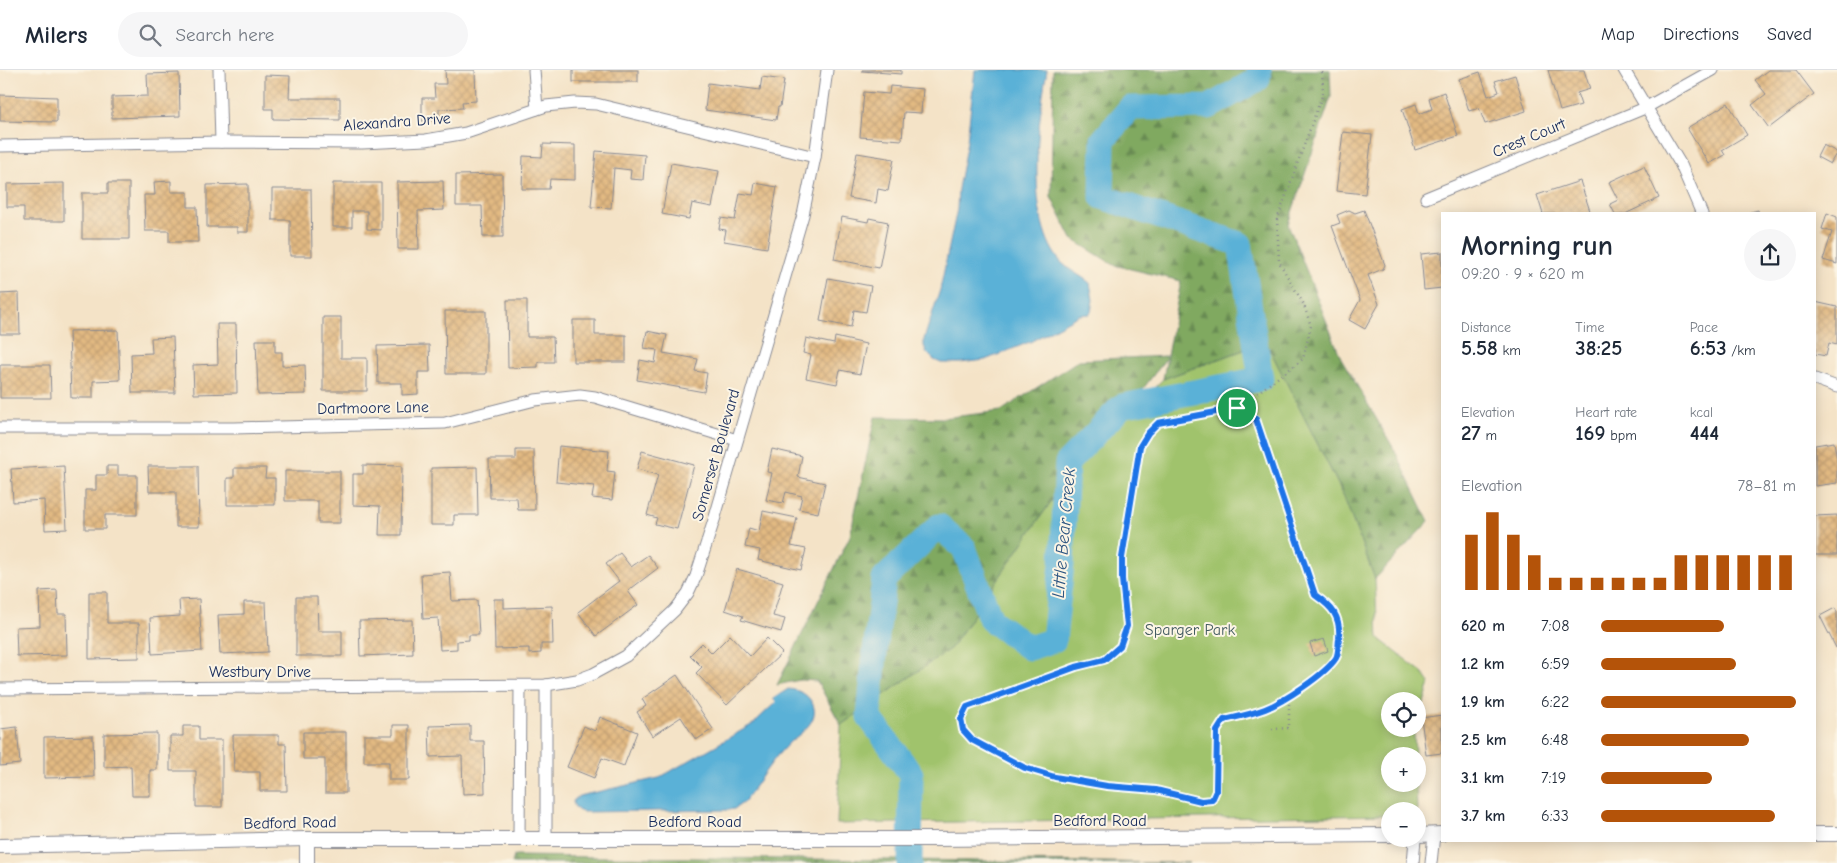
<!DOCTYPE html>
<meta charset="utf-8">
<style>
body{margin:0;font-family:"Comic Neue",sans-serif;background:#f6f6f7;color:#1f2937;height:100vh;display:flex;flex-direction:column;font-size:19px;white-space:nowrap}
*{box-sizing:border-box;margin:0}
p{font-size:16px;color:#747a83}
.icon{flex:none;width:28px;height:28px;fill:none;stroke:currentColor;stroke-width:2;stroke-linecap:round;stroke-linejoin:round}
.map{position:relative;flex:1;overflow:hidden}
.drawer{position:absolute;left:1441px;top:142px;width:375px;height:630px;display:flex;flex-direction:column;background:#fff;border-radius:0px;box-shadow:0 2px 12px #0003}
.drawer>*{flex:none}
.tools{position:absolute;left:1381px;top:622px;display:grid;gap:10px}
.tools a{display:grid;place-items:center;width:45px;height:45px;border-radius:50%;background:#fff;box-shadow:0 2px 12px #0003;font-size:25px}
.pin{position:absolute;display:grid;place-items:center;width:42px;height:42px;color:#fff;margin:-21px;border:2px solid #fff;border-radius:50%;box-shadow:0 1px 5px #0007}
.round{display:grid;place-items:center;flex:none;width:52px;height:52px;border-radius:26px;background:#f6f6f7}
.head{display:flex;align-items:center;justify-content:space-between;height:85px;padding:0 20px}
h1{font-size:28px;font-weight:800;line-height:38px}
.stats{display:grid;grid-template-columns:repeat(3,1fr);gap:8px;height:85px;padding:5px 20px}
.stats div{display:grid;align-content:center}
.stats b{font-size:21px;font-weight:800}
.stats small{font-size:14px;font-weight:400}
.stats p{font-size:14px}
.chart{height:140px;padding:10px 20px}
.chart p{display:flex;justify-content:space-between}
.chart svg{width:100%;height:90px;margin-top:5px;stroke:#b45309;stroke-width:6}
ul{padding:0 20px;list-style:none;font-size:16px}
li{display:grid;grid-template-columns:80px 60px 1fr;align-items:center;height:38px}
li i{height:12px;border-radius:6px;background:#b45309}
header{display:flex;align-items:center;gap:30px;box-sizing:border-box;height:70px;padding:0 25px;background:#fff;border-bottom:1px solid #e0e1e3}
header strong{font-size:24px}
nav{display:flex;gap:28px;margin-inline-start:auto;font-size:18px}
.search{width:350px;height:45px;background:#f6f6f7;display:flex;align-items:center;gap:12px;box-sizing:border-box;padding:0 18px;border-radius:28px;color:#747a83;font-size:19px}
.map>svg:first-child{display:block}
.green{fill:#a0c36c;stroke:#5e7965}
.forest{fill:url(#forest-firs);stroke:#4e6c5f}
.water{fill:#5ab1d7;stroke:#3a709a}
.lines{fill:none;stroke-linecap:round;stroke-linejoin:round}
.river{stroke:#5ab1d7;stroke-width:25}
.building{fill:url(#building-cross-hatch)}
.minor-casing{stroke:#888992;stroke-width:13}
.tertiary-casing{stroke:#888992;stroke-width:16}
.path{stroke:#888992;stroke-width:2.5;stroke-dasharray:1 4;stroke-linecap:butt}
.minor{stroke:#fff;stroke-width:11}
.tertiary{stroke:#fff;stroke-width:14}
.route-casing{stroke:#fff;stroke-width:10}
.route{stroke:#1a73e8;stroke-width:6}
.labels{text-anchor:middle;dominant-baseline:central;stroke-width:4;stroke-linejoin:round;paint-order:stroke}
.street-label{font-size:16px;fill:#1b2f5e;stroke:#fcf5e5}
.park-label{font-size:16px;fill:#435b62;stroke:#fcf5e5}
.water-label{font-size:18px;font-style:italic;fill:#2e5682;stroke:#fcf5e5}
</style>
<header>
<strong>Milers</strong>
<div class="search"><svg class="icon" aria-label="search" viewBox="0 0 24 24"><circle cx="10" cy="10" r="6"/><path d="M15 15l6 6"/></svg>Search here</div>
<nav><a>Map</a><a>Directions</a><a>Saved</a></nav>
</header>
<div class="map">
<svg width="1837" height="793" viewBox="0 0 1837 793">
<defs>
<pattern id="forest-firs" width="22" height="20" patternUnits="userSpaceOnUse" patternTransform="scale(1.25)"><rect width="22" height="20" fill="#80a960"/><path d="M5 1l3.5 6h-7zM16 11l3.5 6h-7z" fill="#688a52"/></pattern>
<pattern id="building-cross-hatch" width="8" height="8" patternUnits="userSpaceOnUse" patternTransform="scale(1.25)"><rect width="8" height="8" fill="#e2b982"/><path d="M0 0l8 8M0 8l8-8" fill="none" stroke="#c19f73"/></pattern>
</defs>
<rect width="100%" height="100%" fill="#fcf5e5"/>
<filter id="ink" filterUnits="userSpaceOnUse"><feTurbulence type="fractalNoise" baseFrequency=".02" numOctaves="2"/><feDisplacementMap in="SourceGraphic" scale="10" xChannelSelector="R" yChannelSelector="G"/><feConvolveMatrix kernelMatrix="1 2 1 2 8 2 1 2 1" color-interpolation-filters="sRGB"/></filter>
<filter id="wash" filterUnits="userSpaceOnUse"><feTurbulence type="fractalNoise" baseFrequency=".0096" numOctaves="4" result="noise"/><feDisplacementMap in="SourceGraphic" scale="20" xChannelSelector="R" yChannelSelector="G"/><feGaussianBlur stdDeviation="1.12" result="paint"/><feColorMatrix in="noise" values="0 0 0 0 0 0 0 0 0 0 0 0 0 0 0 0 0 1.4 0 .05"/><feComposite in="paint" operator="in"/></filter>
<g filter="url(#wash)">
<rect width="100%" height="100%" fill="#f4e3c7"/>
<polygon class="green" points="1266,272 1342,422 1375,509 1378,568 1423,603 1430,613 1418,652 1418,631 1390,631 1390,659 1415,659 1414,664 1415,686 1390,686 1390,714 1416,714 1417,741 1390,741 1390,745 837,754 841,655 951,578 1076,395 1163,309"/>
<g class="forest">
<polygon points="1053,0 1330,0 1331,27 1288,154 1341,288 1394,379 1429,451 1375,509 1342,422 1266,272 1163,309 1167,287 1115,356 1076,395 951,578 841,655 817,611 800,610 777,615 850,466 875,347 943,348 1001,341 1079,290 1167,286 1181,211 1114,195 1072,169 1051,127"/>
<polygon points="514,786 1189,793 512,793"/>
</g>
<g class="water">
<path d="M975 0H1047C1038 51 1024 153 1062 193 1070 201 1082 206 1090 213L1093 230 1091 242 1089 244 1079 245 1032 271 985 290 960 293H941L934 290 927 283 924 276V269L940 220 957 139 958 119 967 71Z"/>
<path d="M788 619C797 620 805 622 811 631 822 648 803 662 791 671 785 677 778 684 773 691 763 704 754 718 744 732L734 739 727 740 585 742C578 742 574 738 573 731L579 726 659 708 664 705 753 654 776 632 773 629Z"/>
</g>
<g class="lines">
<polyline class="river" points="910,793 911,704 869,647 875,582 884,509 939,456 964,478 991,550 1029,578 1054,570 1062,494 1067,393 1122,336 1261,309 1240,174 1102,127 1103,70 1130,38 1209,37 1258,9 1259,0"/>
</g>
<g id="blocks">
<g class="building">
<polygon points="445,0 475,0 476,31 462,32 463,38 439,39 439,50 422,51 422,28 435,28 434,14 446,14"/>
<rect x="573" y="0" width="65" height="12"/>
<polygon points="862,0 901,0 901,4 862,1"/>
<polygon points="1548,0 1584,0 1590,19 1577,23 1581,35 1560,41"/>
<polygon points="1768,0 1796,0 1814,24 1769,58 1752,35 1766,24 1755,10"/>
<polygon points="1480,2 1488,26 1499,22 1495,11 1515,5 1526,41 1485,54 1479,38 1469,41 1459,9"/>
<polygon points="179,3 180,46 112,48 112,27 148,26 147,4"/>
<polygon points="265,5 290,6 289,28 340,28 340,50 273,49 273,39 265,39"/>
<polygon points="762,7 784,10 780,37 778,37 776,50 705,40 708,13 760,20"/>
<polygon points="890,16 923,19 921,43 904,42 902,70 860,67 864,22 889,24"/>
<polygon points="1444,22 1458,66 1415,80 1402,39 1416,34 1419,44 1432,39 1429,28"/>
<polygon points="0,25 57,27 57,52 0,51"/>
<polygon points="1728,33 1747,65 1722,80 1725,85 1709,94 1687,58"/>
<polygon points="1343,62 1372,65 1365,124 1336,121"/>
<polygon points="543,74 575,75 575,110 550,109 549,119 522,119 523,86 542,87"/>
<polygon points="1823,75 1837,82 1830,94 1817,87"/>
<polygon points="596,81 645,85 643,110 630,109 631,100 614,98 611,138 591,137"/>
<polygon points="857,83 894,89 888,121 878,119 876,133 849,128"/>
<polygon points="671,93 719,101 712,137 692,133 689,149 662,144"/>
<polygon points="1644,96 1659,128 1625,144 1615,144 1610,134 1618,130 1609,112"/>
<polygon points="502,104 503,167 483,167 482,136 456,136 456,105"/>
<polygon points="171,111 171,122 188,122 188,137 197,137 198,172 169,172 169,161 145,161 144,125 155,125 154,112"/>
<polygon points="443,111 444,140 418,141 419,179 398,179 397,112"/>
<polygon points="1580,111 1591,144 1543,144 1537,125"/>
<polygon points="64,113 64,151 24,151 24,137 7,137 7,114"/>
<polygon points="108,113 129,113 129,169 82,169 82,123 108,123"/>
<polygon points="333,113 381,113 381,160 367,159 367,141 352,141 352,157 333,157"/>
<polygon points="755,113 777,117 767,178 724,171 726,160 719,159 721,148 735,150 740,123 753,125"/>
<polygon points="248,114 248,162 237,162 237,157 207,157 207,115"/>
<polygon points="272,119 311,119 312,186 290,186 290,150 272,150"/>
<polygon points="1349,140 1355,143 1364,140 1385,195 1383,199 1368,205 1379,234 1365,259 1349,250 1360,230 1332,156 1340,153 1337,145"/>
<polygon points="1758,140 1759,144 1747,144 1747,143"/>
<polygon points="1827,143 1837,147 1837,194 1823,190 1832,162 1822,159"/>
<polygon points="842,147 868,152 869,148 888,152 879,198 834,189"/>
<polygon points="1442,182 1442,218 1424,220 1421,184"/>
<polygon points="828,208 871,216 866,242 854,240 851,257 820,251"/>
<polygon points="19,223 20,264 0,264 0,224"/>
<polygon points="507,230 527,230 527,267 553,267 554,292 538,292 538,297 508,298"/>
<polygon points="1815,232 1837,237 1837,275 1829,273 1826,286 1815,284"/>
<polygon points="445,241 486,241 486,304 446,304"/>
<polygon points="323,247 341,247 341,288 367,288 367,321 323,321"/>
<polygon points="573,250 595,250 595,265 626,265 626,292 573,292"/>
<polygon points="217,254 236,254 237,323 194,324 193,295 218,294"/>
<polygon points="118,260 120,310 93,311 93,328 71,328 69,261"/>
<polygon points="647,261 667,265 663,283 698,289 695,301 707,303 704,322 637,310 640,290 655,293 657,280 644,278"/>
<polygon points="173,267 175,323 132,323 131,284 152,283 151,268"/>
<polygon points="835,267 866,274 860,304 840,300 837,314 806,308 811,285 803,283 806,268 834,274"/>
<polygon points="256,270 275,270 275,282 282,282 282,296 305,295 306,324 258,325"/>
<polygon points="429,275 430,302 418,302 418,324 402,325 402,313 378,313 377,276"/>
<polygon points="0,295 50,295 51,328 0,328"/>
<polygon points="1834,372 1837,390 1837,413 1815,416 1815,375"/>
<polygon points="559,376 609,381 607,401 615,402 612,430 592,428 594,416 556,412"/>
<polygon points="772,379 802,386 798,407 825,413 818,443 799,439 802,426 786,422 783,433 766,430 772,403 767,402"/>
<polygon points="516,380 534,380 535,440 518,440 517,428 490,428 489,389 516,389"/>
<polygon points="642,381 694,395 677,459 655,454 657,448 647,445 658,405 637,399"/>
<polygon points="363,395 402,396 401,465 379,465 380,436 353,435 353,404 363,404"/>
<polygon points="64,396 67,459 45,460 44,430 13,432 11,399"/>
<polygon points="107,396 118,396 118,405 137,405 137,445 105,445 105,459 85,459 85,420 96,420 96,405 107,405"/>
<polygon points="148,396 198,396 199,457 176,457 176,422 149,422"/>
<polygon points="477,397 478,445 454,445 454,455 431,455 431,398"/>
<polygon points="234,398 266,398 265,408 275,408 275,435 227,435 227,408 234,408"/>
<polygon points="285,401 340,401 340,453 318,453 318,431 285,431"/>
<polygon points="763,441 797,448 791,476 806,479 801,500 758,490 760,480 745,477 749,458 759,461"/>
<polygon points="1837,445 1837,485 1815,485 1815,446"/>
<polygon points="620,483 631,497 648,485 658,498 628,521 638,535 596,566 578,542 619,511 606,494"/>
<polygon points="737,499 783,512 773,546 785,549 781,562 741,550 743,546 725,540"/>
<polygon points="450,502 452,531 477,530 479,565 469,565 469,570 457,571 457,579 440,580 438,548 423,549 421,504"/>
<polygon points="57,520 58,544 66,544 67,585 17,586 16,557 40,556 39,521"/>
<polygon points="89,522 107,522 107,553 139,553 139,588 89,589"/>
<polygon points="296,527 317,527 318,561 342,561 342,586 296,586"/>
<polygon points="199,529 202,581 152,584 150,548 180,546 179,530"/>
<polygon points="494,529 504,529 504,538 552,536 553,574 541,574 541,583 529,584 529,578 495,579"/>
<polygon points="244,532 266,532 268,582 220,584 218,545 244,544"/>
<polygon points="1835,538 1837,542 1837,580 1820,546"/>
<polygon points="412,550 413,584 360,586 359,551"/>
<polygon points="730,565 750,586 767,568 782,583 727,635 696,603 702,597 690,585 702,573 712,583"/>
<polygon points="1324,569 1328,581 1314,586 1310,573"/>
<polygon points="677,605 713,659 696,670 681,647 652,666 637,642 646,636 642,629"/>
<polygon points="1442,645 1442,683 1426,685 1421,648"/>
<polygon points="600,647 637,662 624,696 602,688 594,708 567,697 584,656 595,661"/>
<polygon points="393,655 409,655 409,710 389,710 389,692 364,692 364,665 393,665"/>
<polygon points="470,655 470,671 484,671 485,723 463,724 462,686 430,687 429,656"/>
<polygon points="183,656 199,656 199,670 222,670 222,737 196,737 196,701 170,701 170,666 183,666"/>
<polygon points="17,657 20,694 0,696 0,659"/>
<polygon points="303,662 346,662 346,723 325,723 325,689 303,689"/>
<polygon points="157,663 157,700 150,700 150,726 132,726 131,696 104,697 104,664"/>
<polygon points="233,665 279,665 279,674 286,674 287,721 260,721 260,702 234,702"/>
<polygon points="93,666 94,707 44,708 44,667"/>
</g>
</g>
</g>
<g filter="url(#ink)">
<use href="#blocks" fill-opacity="0" stroke="#888992" stroke-width="1"/>
<g class="lines">
<defs>
<g id="minor">
<polyline points="219,0 221,72"/>
<polyline points="534,0 537,39"/>
<polyline points="1624,0 1681,95 1702,144"/>
<polyline points="0,76 221,72 362,73 426,70 466,63 546,36 575,33 596,34 815,87"/>
<polyline points="1426,128 1645,38 1713,0"/>
<polyline points="1815,309 1837,317"/>
<polyline points="0,358 234,358 445,353 535,330 580,325 595,327 737,370"/>
<polyline points="0,619 546,615 577,610 593,604 626,586 675,540 688,523 696,506 715,447 803,145 815,87 827,0"/>
<polyline points="519,769 520,616"/>
<polyline points="546,769 546,615"/>
<polyline points="1413,793 1415,769"/>
<polyline points="1431,793 1434,765"/>
</g>
<g id="tertiary">
<polyline points="1815,764 1837,764"/>
<polyline points="1418,765 1442,764"/>
<polyline points="307,769 307,793"/>
<polyline points="0,776 307,769 931,769 1390,765"/>
</g>
</defs>
<use href="#minor" class="minor-casing"/>
<use href="#tertiary" class="tertiary-casing"/>
<g class="path">
<path d="M1237 338 1256 349 1315 525C1332 538 1340 546 1339 569 1338 574 1339 583 1336 588 1325 604 1284 632 1265 639 1252 644 1237 647 1224 650L1217 661 1216 721 1212 730 1201 731 1156 720 1107 716 1055 707 1025 698 972 670 963 660 961 649 967 637 1076 597 1104 590 1120 575 1127 556 1122 509V488L1140 376 1148 363 1158 353Z"/>
<polyline points="1237,338 1303,289 1311,256 1303,233 1279,192 1277,150 1323,23 1322,0"/>
<polyline points="1272,659 1289,658 1289,626"/>
</g>
<use href="#minor" class="minor"/>
<use href="#tertiary" class="tertiary"/>
</g>
</g>
<g class="lines" filter="url(#ink)">
<defs>
<path id="route" d="M1237 338 1256 349 1315 525C1332 537 1341 546 1339 569 1338 574 1339 583 1336 588 1326 604 1283 632 1265 639 1252 644 1237 647 1224 650L1217 661 1216 721 1212 730 1201 731 1156 720 1107 716 1055 707 1025 698 972 670 963 660 961 649 967 637 1076 597 1104 590 1120 576 1127 556 1122 509V488L1140 376 1148 363 1158 353Z"/>
</defs>
<use href="#route" class="route-casing"/>
<use href="#route" class="route"/>
</g>
<g class="labels">
<g class="street-label">
<text transform="translate(397 52) rotate(-4)">Alexandra Drive</text>
<text transform="translate(1529 68) rotate(-23)">Crest Court</text>
<text transform="translate(373 338) rotate(-1)">Dartmoore Lane</text>
<text transform="translate(716 385) rotate(-74)">Somerset Boulevard</text>
<text x="260" y="602">Westbury Drive</text>
<text x="1100" y="751">Bedford Road</text>
<text x="695" y="752">Bedford Road</text>
<text transform="translate(290 753) rotate(-1)">Bedford Road</text>
</g>
<g class="park-label">
<text x="1190" y="560">Sparger Park</text>
</g>
<g class="water-label">
<text transform="translate(1064 463) rotate(-85)">Little Bear Creek</text>
</g>
</g>
</svg>
<div class="tools">
<a><svg class="icon" aria-label="locate" viewBox="0 0 24 24"><circle cx="12" cy="12" r="6"/><path d="M12 2v4M12 18v4M2 12h4M18 12h4"/></svg></a>
<a>+</a>
<a>−</a>
</div>
<div class="pin" style="left:1237px;top:338px;background:#1e9e55"><svg class="icon" aria-label="arrive" viewBox="0 0 24 24"><path d="M6 21V4h12l-3 4 3 4H6"/></svg></div>
<section class="drawer">
<div class="head"><div><h1>Morning run</h1><p>09:20 · 9 × 620 m</p></div><a class="round"><svg class="icon" aria-label="share" viewBox="0 0 24 24"><path d="M12 15V3M7 8l5-5 5 5M5 13v7h14v-7"/></svg></a></div>
<div class="stats">
<div><p>Distance</p><b>5.58<small> km</small></b></div>
<div><p>Time</p><b>38:25</b></div>
<div><p>Pace</p><b>6:53<small> /km</small></b></div>
</div>
<div class="stats">
<div><p>Elevation</p><b>27<small> m</small></b></div>
<div><p>Heart rate</p><b>169<small> bpm</small></b></div>
<div><p>kcal</p><b>444</b></div>
</div>
<div class="chart"><p><span>Elevation</span>78–81 m</p>
<svg viewBox="0 0 160 44" preserveAspectRatio="none"><path d="M5 44V17M15 44V6M25 44V17M35 44V27M45 44V38M55 44V38M65 44V38M75 44V38M85 44V38M95 44V38M105 44V27M115 44V27M125 44V27M135 44V27M145 44V27M155 44V27"/></svg>
</div>
<ul>
<li><b>620 m</b>7:08<i style="width:63%"></i></li>
<li><b>1.2 km</b>6:59<i style="width:69%"></i></li>
<li><b>1.9 km</b>6:22<i style="width:100%"></i></li>
<li><b>2.5 km</b>6:48<i style="width:76%"></i></li>
<li><b>3.1 km</b>7:19<i style="width:57%"></i></li>
<li><b>3.7 km</b>6:33<i style="width:89%"></i></li>
</ul>
</section>
</div>
